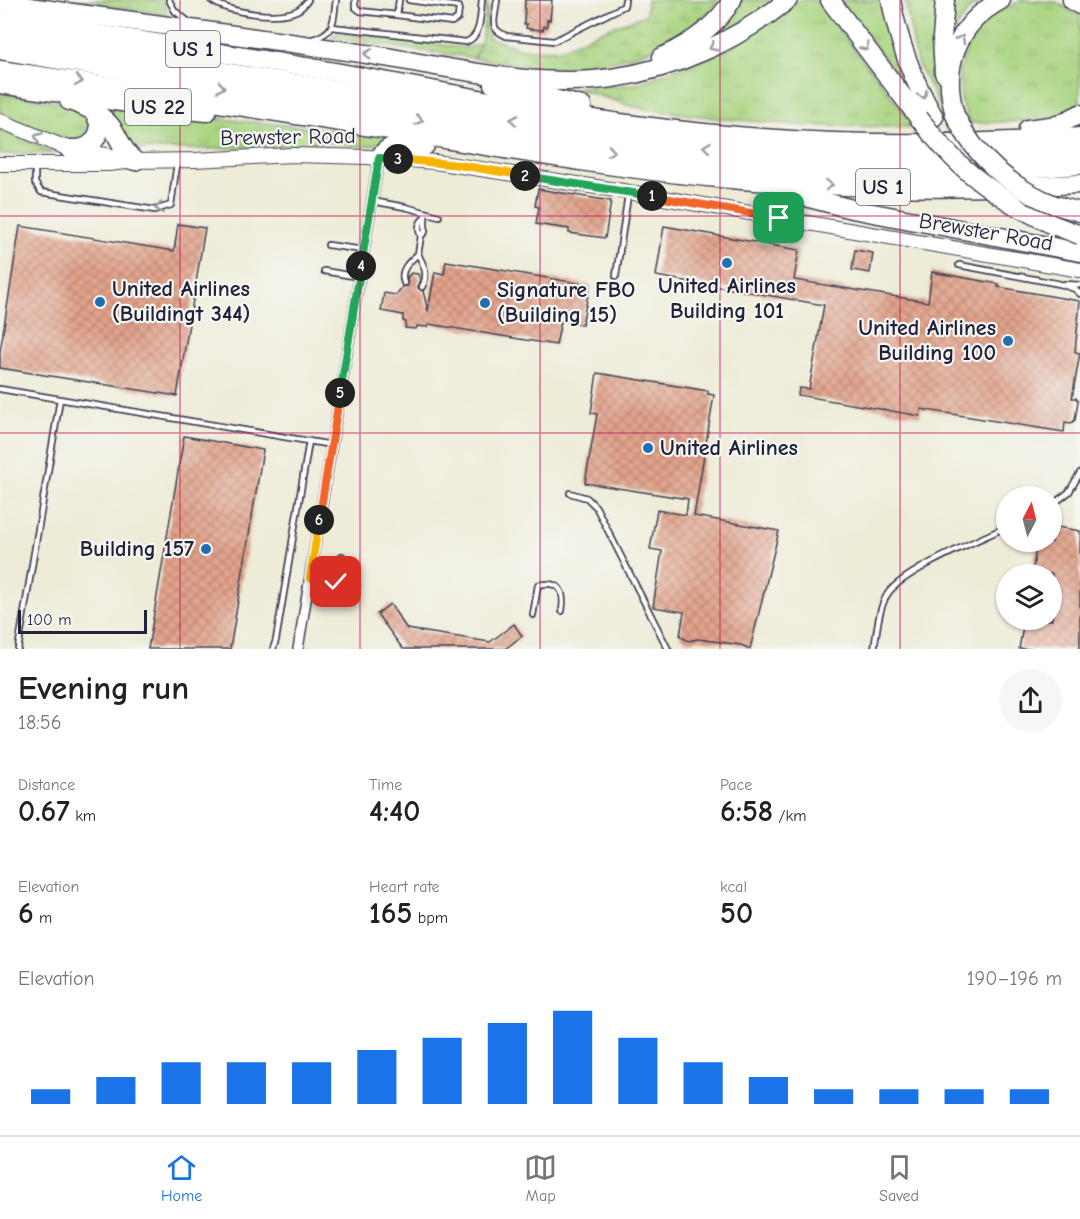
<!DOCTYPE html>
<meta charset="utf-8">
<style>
body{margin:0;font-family:"Comic Neue",sans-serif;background:#f6f6f6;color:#222;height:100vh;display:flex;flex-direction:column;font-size:22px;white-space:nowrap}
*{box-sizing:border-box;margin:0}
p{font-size:20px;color:#767676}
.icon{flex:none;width:33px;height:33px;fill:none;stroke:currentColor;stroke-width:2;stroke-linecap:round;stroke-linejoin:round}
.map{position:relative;height:649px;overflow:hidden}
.sheet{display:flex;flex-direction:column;background:#fff;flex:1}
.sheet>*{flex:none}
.needle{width:39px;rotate:7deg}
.fabs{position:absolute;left:996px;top:486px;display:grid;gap:12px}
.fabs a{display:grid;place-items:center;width:66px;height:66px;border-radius:50%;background:#fff;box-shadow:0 2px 4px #0004;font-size:30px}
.scale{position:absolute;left:18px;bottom:15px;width:129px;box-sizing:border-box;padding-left:6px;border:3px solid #22223b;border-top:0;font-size:16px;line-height:21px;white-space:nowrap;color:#22223b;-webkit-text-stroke:4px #f6f6f2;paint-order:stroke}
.pin{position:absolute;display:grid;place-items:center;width:51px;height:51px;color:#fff;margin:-26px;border-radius:12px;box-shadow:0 3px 9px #0006}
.km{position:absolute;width:30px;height:30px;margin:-15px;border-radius:50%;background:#222;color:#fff;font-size:16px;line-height:30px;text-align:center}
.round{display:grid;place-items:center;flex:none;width:63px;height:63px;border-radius:32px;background:#f6f6f6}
.headline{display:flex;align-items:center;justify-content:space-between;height:102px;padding:0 18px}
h1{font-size:33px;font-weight:600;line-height:45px}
.stats{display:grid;grid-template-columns:repeat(3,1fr);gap:9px;height:102px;padding:6px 18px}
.stats div{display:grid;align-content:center}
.stats b{font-size:30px;font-weight:600}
.stats small{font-size:16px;font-weight:400}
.stats p{font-size:16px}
.chart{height:168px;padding:12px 18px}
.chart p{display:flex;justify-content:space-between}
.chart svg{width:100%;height:108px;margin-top:6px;stroke:#1a73e8;stroke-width:6}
.menu{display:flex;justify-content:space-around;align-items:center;height:84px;border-top:2px solid #e0e0e0;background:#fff;font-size:16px;color:#767676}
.menu a{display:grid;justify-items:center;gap:3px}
.menu .on{color:#1a73e8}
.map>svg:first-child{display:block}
.grass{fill:url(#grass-tufts);stroke:#667b5e;stroke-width:1.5}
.wetland{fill:url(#wetland-marsh);stroke:#667b5e;stroke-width:1.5}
.building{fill:url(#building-cross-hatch)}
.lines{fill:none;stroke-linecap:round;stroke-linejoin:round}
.lane-casing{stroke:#414052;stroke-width:8}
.street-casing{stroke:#414052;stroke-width:12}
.secondary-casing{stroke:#414052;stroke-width:16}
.highway-casing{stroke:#414052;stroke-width:21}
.lane{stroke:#fff;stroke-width:4.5}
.street{stroke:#fff;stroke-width:9}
.secondary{stroke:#fff;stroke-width:14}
.highway{stroke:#fff;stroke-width:18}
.highway-bridge-casing{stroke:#414052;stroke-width:21;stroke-linecap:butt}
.highway-bridge{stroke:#fff;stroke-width:18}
.oneway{stroke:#9c9ca7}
.split-1-casing{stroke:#fff;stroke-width:12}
.split-2-casing{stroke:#fff;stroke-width:12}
.split-3-casing{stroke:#fff;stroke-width:12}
.split-4-casing{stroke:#fff;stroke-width:12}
.split-5-casing{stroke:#fff;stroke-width:12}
.split-6-casing{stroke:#fff;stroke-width:12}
.split-7-casing{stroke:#fff;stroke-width:12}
.split-1{stroke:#f0652b;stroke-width:8}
.split-2{stroke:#22a559;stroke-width:8}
.split-3{stroke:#f5b400;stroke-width:8}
.split-4{stroke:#22a559;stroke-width:8}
.split-5{stroke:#22a559;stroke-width:8}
.split-6{stroke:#f0652b;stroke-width:8}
.split-7{stroke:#f5b400;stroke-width:8}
.grid{fill:none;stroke:#c2185b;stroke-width:1.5;stroke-opacity:0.55}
.poi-dot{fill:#1f6fb2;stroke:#f6f6f2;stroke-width:2}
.labels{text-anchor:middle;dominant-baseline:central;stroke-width:4.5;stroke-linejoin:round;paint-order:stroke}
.shield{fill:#f6f6f2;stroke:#626272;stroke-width:1.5}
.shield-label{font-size:21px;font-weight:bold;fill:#22223b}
.street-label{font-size:22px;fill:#22223b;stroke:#f6f6f2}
.poi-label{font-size:22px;font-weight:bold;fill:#22223b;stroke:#f6f6f2;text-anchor:start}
</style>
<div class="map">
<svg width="1080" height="649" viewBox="0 0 1080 649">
<defs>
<pattern id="grass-tufts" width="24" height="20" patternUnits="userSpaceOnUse" patternTransform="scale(1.5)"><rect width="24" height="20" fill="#a9d480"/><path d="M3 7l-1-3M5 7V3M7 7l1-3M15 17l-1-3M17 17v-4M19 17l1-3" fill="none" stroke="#91b670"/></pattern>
<pattern id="wetland-marsh" width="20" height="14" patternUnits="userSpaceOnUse" patternTransform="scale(1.5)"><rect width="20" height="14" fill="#a9d480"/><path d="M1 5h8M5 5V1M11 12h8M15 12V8" fill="none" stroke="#91b670"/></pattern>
<pattern id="building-cross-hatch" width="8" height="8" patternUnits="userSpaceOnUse" patternTransform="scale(1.5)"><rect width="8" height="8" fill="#e3a48c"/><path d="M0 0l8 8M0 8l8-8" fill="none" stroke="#b88574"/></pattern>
</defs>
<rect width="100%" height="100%" fill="#f6f6f2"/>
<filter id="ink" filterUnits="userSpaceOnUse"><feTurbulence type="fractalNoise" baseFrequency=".0167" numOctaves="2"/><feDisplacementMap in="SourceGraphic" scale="12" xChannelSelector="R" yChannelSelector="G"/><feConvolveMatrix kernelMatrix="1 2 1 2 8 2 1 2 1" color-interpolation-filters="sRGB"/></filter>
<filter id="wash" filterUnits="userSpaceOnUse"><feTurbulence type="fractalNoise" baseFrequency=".008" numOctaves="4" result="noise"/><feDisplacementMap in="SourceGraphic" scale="24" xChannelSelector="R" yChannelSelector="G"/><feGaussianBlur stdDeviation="1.35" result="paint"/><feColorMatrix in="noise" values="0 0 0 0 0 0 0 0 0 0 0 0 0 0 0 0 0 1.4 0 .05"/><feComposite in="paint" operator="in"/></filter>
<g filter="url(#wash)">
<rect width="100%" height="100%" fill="#eeebd7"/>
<g class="grass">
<polygon points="737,0 774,0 753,17 680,55"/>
<polygon points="800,0 816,0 916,127 811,126 714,118 634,107 575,88 637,84 730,48"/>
<polygon points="838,0 884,0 886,18 911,92"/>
<polygon points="905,0 937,0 935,59 945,116 917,63"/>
<polygon points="953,0 984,0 969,9 949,39"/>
<polygon points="1022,0 1056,2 1080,16 1080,102 1060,116 1027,121 971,123 961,102 959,69 972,36 992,15"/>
<polygon points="338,33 468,48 481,43 474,58 330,38"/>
<path d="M0 93 62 103 86 112C90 124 90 135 76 140 50 137 24 123 0 113Z"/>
<path d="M103 107 395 136C386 140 377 146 367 146 344 146 322 138 299 145L207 149H136Z"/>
<polygon points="0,128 48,150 53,153 0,154"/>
</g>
<g class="wetland">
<polygon points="62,0 162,0 168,15"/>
<path d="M647 0H718C706 16 691 30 673 40 642 56 587 69 552 68 525 67 500 62 474 58L481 43 487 2 489 38 521 49 559 50 606 29 646 15Z"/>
</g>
<g id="blocks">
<g class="building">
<polygon points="525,0 552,0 550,20 547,20 547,27 544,26 543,30 530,29 526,28 527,24 524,24"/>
<polygon points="538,189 611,201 605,238 569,233 569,229 536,224 539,207 535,206"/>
<polygon points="178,224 205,228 177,396 0,368 0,352 20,226 174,251"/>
<polygon points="664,226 799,250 794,280 928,302 932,272 999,284 998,287 1080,301 1075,352 1080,353 1072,398 1076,398 1078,401 1075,420 1071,423 1065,422 1064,432 921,409 920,416 798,395 799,388 809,389 824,305 656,276"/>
<polygon points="855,250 873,253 870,273 852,270"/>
<polygon points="446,261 590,285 582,325 561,321 556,345 429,324 428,327 417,326 416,329 405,328 406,322 403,321 403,315 381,311 384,293 396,295 402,287 408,286 407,278 411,273 418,274 420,280 418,288 423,291 428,311 435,272 444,274"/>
<polygon points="597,373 708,391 708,394 714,395 694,516 779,531 750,649 741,645 698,639 688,641 680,636 684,612 653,607 662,551 650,549 657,510 686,515 688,499 585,483 597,414 591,413"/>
<polygon points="184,436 263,450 230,649 148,649"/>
<polygon points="1052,526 1080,531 1080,649 1019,649 1024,620 1052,620 1052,574 1032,574 1037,542 1052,542"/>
<polygon points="390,604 407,629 490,642 514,624 522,636 505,649 403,649 377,614"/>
</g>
</g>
</g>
<g filter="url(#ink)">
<use href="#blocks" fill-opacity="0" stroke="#414052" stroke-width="1.5"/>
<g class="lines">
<defs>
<g id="lane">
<polyline points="169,0 175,11 189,22"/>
<path d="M211 0C228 13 279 20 298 10 302 8 305 4 308 0"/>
<polyline points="355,0 355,7 360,11 397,15"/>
<polyline points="399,0 397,15 452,22 458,18 459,7 409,0"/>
<polyline points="497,0 494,21 495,28 499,32 506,36 554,41 624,6 625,0"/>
<path d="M332 27 466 42C482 36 480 15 482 0"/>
<path d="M313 39C336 32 333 21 336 0"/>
<polyline points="35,167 35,183 41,192 155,210 171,205 177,163"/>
<polyline points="372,201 405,207 439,216"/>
<path d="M421 236C417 228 419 223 425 217"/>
<polyline points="328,245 363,250"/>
<polyline points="418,254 421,236 425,232 425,213"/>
<polyline points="959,265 1060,284 1075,289 1080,294"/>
<polyline points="324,271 359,277"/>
<polyline points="616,276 628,195"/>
<path d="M404 283C399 270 409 262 418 254 424 266 429 274 422 287"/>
<polyline points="1065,284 1080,285"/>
<polyline points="0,389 332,445"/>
<polyline points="570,493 587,498 596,507 668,649"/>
<polyline points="1052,505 1069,492 1080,473"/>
<polyline points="310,578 357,585"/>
<polyline points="336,582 342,556"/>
<path d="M533 615 538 585C561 580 565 592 562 611"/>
<polyline points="18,649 60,399"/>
<polyline points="273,649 276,640 309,441"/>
<path d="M874 649C877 632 878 610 887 595 900 572 979 540 1006 527"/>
</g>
<polyline id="street" points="298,649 379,158"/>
<g id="secondary">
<polyline points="0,121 69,149 118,157"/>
<polyline points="0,164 108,164 135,161 195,160 293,155 368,157 435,162 629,192 1080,270"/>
</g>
<g id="highway">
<polyline points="830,0 919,118"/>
<path d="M891 0C898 40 914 82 934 117"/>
<polyline points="1072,0 1080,5"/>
<path d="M0 1 36 8C148 23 261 38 373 55 449 67 536 89 612 78 676 69 737 40 788 0"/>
<path d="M0 19C114 37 228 53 341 73 441 91 542 113 643 126 788 145 934 148 1080 137"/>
<path d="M0 35C139 58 277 81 416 103 497 117 578 132 659 142 799 159 940 162 1080 150"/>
<path d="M0 50 585 147C749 172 914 178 1080 165"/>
<path d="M662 57C690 44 716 27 732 0"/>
<path d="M0 70C128 89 256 108 384 129 495 147 607 168 719 178 839 189 960 190 1080 184"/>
<polyline points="944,73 942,38 945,0"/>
<polyline points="0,84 142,105 207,112"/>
<polyline points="493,84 582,106"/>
<path d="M69 101C85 106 103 114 113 129 120 140 124 153 135 161"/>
<path d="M955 115C941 68 956 24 1001 0"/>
<polyline points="1028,129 1058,125 1080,114"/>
<path d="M69 149C86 150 97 144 100 126L95 113"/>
<path d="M379 158C389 141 408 144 425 146"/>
<polyline points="782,191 852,209 1080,252"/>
<polyline points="1055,205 1080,212"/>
<polyline points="1016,206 1051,224"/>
</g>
</defs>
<use href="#lane" class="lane-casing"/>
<use href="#street" class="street-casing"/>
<use href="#secondary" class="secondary-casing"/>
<use href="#highway" class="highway-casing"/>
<use href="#lane" class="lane"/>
<use href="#street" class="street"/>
<use href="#secondary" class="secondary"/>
<use href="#highway" class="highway"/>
<defs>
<g id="highway-bridge">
<path d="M955 115C975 158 1012 188 1055 205"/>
<path d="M919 118C951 160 972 178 1016 206"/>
<polyline points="1051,224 1080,235"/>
</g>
</defs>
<use href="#highway-bridge" class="highway-bridge-casing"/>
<use href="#highway-bridge" class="highway-bridge"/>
</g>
<defs><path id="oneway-chevron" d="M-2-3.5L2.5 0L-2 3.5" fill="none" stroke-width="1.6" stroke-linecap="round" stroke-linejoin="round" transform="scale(1.5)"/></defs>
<g class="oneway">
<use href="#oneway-chevron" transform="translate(961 39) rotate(-60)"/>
<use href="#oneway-chevron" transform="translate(713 47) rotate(155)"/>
<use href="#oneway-chevron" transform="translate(865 47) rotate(53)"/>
<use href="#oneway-chevron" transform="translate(368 54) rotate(-171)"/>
<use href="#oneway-chevron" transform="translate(79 81) rotate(9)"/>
<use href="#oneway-chevron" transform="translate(221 87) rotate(9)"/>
<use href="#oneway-chevron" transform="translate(923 95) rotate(65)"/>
<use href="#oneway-chevron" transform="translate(419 120) rotate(9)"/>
<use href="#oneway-chevron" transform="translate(514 120) rotate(-170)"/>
<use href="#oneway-chevron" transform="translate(38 137) rotate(-157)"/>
<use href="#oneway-chevron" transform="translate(707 147) rotate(-174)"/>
<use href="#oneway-chevron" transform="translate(611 151) rotate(9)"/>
<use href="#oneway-chevron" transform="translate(829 185) rotate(2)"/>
<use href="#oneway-chevron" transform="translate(159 208) rotate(172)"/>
</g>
</g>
<g class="lines" filter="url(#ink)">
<defs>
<polyline id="split-1" points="652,196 779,218"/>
<polyline id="split-2" points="525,176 652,196"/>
<polyline id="split-3" points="398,159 459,165 525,176"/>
<polyline id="split-4" points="361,266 379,158 398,159"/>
<polyline id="split-5" points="340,393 361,266"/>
<polyline id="split-6" points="319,520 340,393"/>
<polyline id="split-7" points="319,520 310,578 336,582"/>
</defs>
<use href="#split-1" class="split-1-casing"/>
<use href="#split-2" class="split-2-casing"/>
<use href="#split-3" class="split-3-casing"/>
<use href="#split-4" class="split-4-casing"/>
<use href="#split-5" class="split-5-casing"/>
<use href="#split-6" class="split-6-casing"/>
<use href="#split-7" class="split-7-casing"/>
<use href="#split-1" class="split-1"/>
<use href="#split-2" class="split-2"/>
<use href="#split-3" class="split-3"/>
<use href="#split-4" class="split-4"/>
<use href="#split-5" class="split-5"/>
<use href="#split-6" class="split-6"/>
<use href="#split-7" class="split-7"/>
</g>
<path class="grid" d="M180 0V649M360 0V649M540 0V649M720 0V649M900 0V649M0 216H1080M0 433H1080"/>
<g class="poi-dot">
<circle cx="727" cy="263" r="6"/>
<circle cx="100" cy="302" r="6"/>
<circle cx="485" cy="303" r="6"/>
<circle cx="1008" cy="341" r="6"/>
<circle cx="648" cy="448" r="6"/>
<circle cx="206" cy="549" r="6"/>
</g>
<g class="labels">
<g class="shield">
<rect x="166" y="31" width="54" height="36" rx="4.5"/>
<rect x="125" y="89" width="66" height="36" rx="4.5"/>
<rect x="856" y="169" width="54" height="36" rx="4.5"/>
</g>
<g class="shield-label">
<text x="193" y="49">US 1</text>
<text x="158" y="107">US 22</text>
<text x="883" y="187">US 1</text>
</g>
<g class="street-label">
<text transform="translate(288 137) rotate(-1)">Brewster Road</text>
<text transform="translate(986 232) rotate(10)">Brewster Road</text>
</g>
<g class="poi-label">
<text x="727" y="286" text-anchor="middle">United Airlines<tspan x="727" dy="25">Building 101</tspan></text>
<text x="112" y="289">United Airlines<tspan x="112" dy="25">(Buildingt 344)</tspan></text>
<text x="497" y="290">Signature FBO<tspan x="497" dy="25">(Building 15)</tspan></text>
<text x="996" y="328" text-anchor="end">United Airlines<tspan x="996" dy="25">Building 100</tspan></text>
<text x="660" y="448">United Airlines</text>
<text x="194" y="549" text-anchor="end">Building 157</text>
</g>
</g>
</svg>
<div class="fabs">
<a><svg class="needle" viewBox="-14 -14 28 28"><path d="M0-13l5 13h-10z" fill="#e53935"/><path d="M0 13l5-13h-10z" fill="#767676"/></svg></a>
<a><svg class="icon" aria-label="layers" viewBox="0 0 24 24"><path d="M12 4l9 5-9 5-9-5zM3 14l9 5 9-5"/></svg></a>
</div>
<div class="scale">100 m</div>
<div class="pin" style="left:779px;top:218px;background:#1e9e55"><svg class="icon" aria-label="arrive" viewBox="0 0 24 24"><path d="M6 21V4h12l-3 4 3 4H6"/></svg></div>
<div class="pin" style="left:336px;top:582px;background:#d93025"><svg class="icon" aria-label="check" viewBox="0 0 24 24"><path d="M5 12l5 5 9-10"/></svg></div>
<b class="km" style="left:652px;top:196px">1</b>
<b class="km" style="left:525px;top:176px">2</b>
<b class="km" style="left:398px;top:159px">3</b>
<b class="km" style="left:361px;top:266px">4</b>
<b class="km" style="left:340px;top:393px">5</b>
<b class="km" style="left:319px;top:520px">6</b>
</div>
<section class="sheet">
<div class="headline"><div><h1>Evening run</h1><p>18:56</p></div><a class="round"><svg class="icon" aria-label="share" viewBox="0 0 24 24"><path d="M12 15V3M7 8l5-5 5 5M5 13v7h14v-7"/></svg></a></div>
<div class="stats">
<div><p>Distance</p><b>0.67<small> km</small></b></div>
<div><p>Time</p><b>4:40</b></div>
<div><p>Pace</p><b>6:58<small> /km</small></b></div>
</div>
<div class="stats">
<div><p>Elevation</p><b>6<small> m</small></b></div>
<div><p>Heart rate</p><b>165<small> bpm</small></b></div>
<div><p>kcal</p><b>50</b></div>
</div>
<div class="chart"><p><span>Elevation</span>190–196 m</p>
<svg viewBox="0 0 160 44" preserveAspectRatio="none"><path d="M5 44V38M15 44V33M25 44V27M35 44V27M45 44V27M55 44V22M65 44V17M75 44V11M85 44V6M95 44V17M105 44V27M115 44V33M125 44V38M135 44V38M145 44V38M155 44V38"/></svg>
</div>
</section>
<nav class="menu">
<a class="on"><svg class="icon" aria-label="home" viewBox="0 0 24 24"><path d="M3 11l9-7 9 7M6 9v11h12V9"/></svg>Home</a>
<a><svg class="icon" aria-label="map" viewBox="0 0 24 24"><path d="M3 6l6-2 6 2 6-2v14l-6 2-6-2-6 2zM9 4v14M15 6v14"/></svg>Map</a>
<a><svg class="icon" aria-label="saved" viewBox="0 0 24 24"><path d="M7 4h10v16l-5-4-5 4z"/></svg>Saved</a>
</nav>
